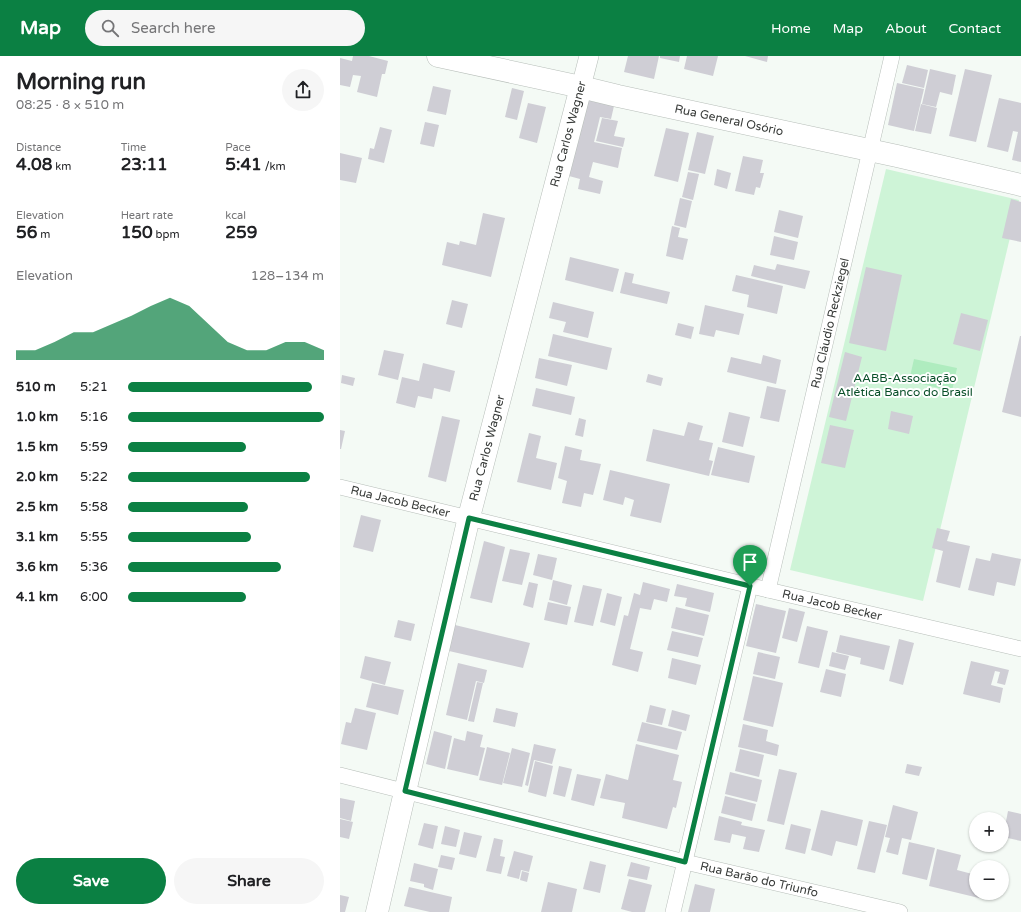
<!DOCTYPE html>
<meta charset="utf-8">
<style>
body{margin:0;font-family:"Varela Round",sans-serif;background:#f6f6f6;color:#202124;height:100vh;display:flex;flex-direction:column;font-size:15px;white-space:nowrap}
*{box-sizing:border-box;margin:0}
p{font-size:13px;color:#757577}
.icon{flex:none;width:22px;height:22px;fill:none;stroke:currentColor;stroke-width:2;stroke-linecap:round;stroke-linejoin:round}
.map{position:relative;flex:1;overflow:hidden}
.details{display:flex;flex-direction:column;background:#fff;width:340px}
.details>*{flex:none}
.tools{position:absolute;left:629px;top:756px;display:grid;gap:8px}
.tools a{display:grid;place-items:center;width:40px;height:40px;border-radius:50%;background:#fff;box-shadow:0 1px 3px #0004;font-size:20px}
.pin{position:absolute;display:grid;place-items:center;width:34px;height:34px;color:#fff;margin:-41px -17px;border-radius:50% 50% 50% 0;rotate:-45deg;box-shadow:0 0 4px #0007}
.pin .icon{rotate:45deg}
.round{display:grid;place-items:center;flex:none;width:42px;height:42px;border-radius:21px;background:#f6f6f6}
.head{display:flex;align-items:center;justify-content:space-between;height:68px;padding:0 16px}
h1{font-size:22px;font-weight:800;line-height:30px}
.figures{display:grid;grid-template-columns:repeat(3,1fr);gap:6px;height:68px;padding:4px 16px}
.figures div{display:grid;align-content:center}
.figures b{font-size:17px;font-weight:800}
.figures small{font-size:11px;font-weight:400}
.figures p{font-size:11px}
.chart{height:112px;padding:8px 16px}
.chart p{display:flex;justify-content:space-between}
.chart svg{width:100%;height:72px;margin-top:4px;fill:#0b8043;opacity:.7}
.button{display:flex;gap:8px;margin-top:auto;padding:8px 16px}
.button a{flex:1;height:46px;border-radius:24px;background:#0b8043;color:#fff;font-size:16px;font-weight:800;line-height:46px;text-align:center}
.button a+a{background:#f6f6f6;color:#202124}
ul{padding:0 16px;list-style:none;font-size:13px}
li{display:grid;grid-template-columns:64px 48px 1fr;align-items:center;height:30px}
li i{height:10px;border-radius:5px;background:#0b8043}
header{display:flex;align-items:center;gap:24px;box-sizing:border-box;height:56px;padding:0 20px;background:#0b8043;color:#fff}
header strong{font-size:19px}
nav{display:flex;gap:22px;margin-inline-start:auto;font-size:14px}
.search{width:280px;height:36px;background:#f6f6f6;display:flex;align-items:center;gap:10px;box-sizing:border-box;padding:0 14px;border-radius:22px;color:#757577;font-size:15px}
main{display:flex;flex:1;min-height:0}
.map>svg:first-child{display:block}
.green{fill:#cef4d7}
.water{fill:#afecbf}
.building{fill:#cfced5}
.lines{fill:none;stroke-linecap:round;stroke-linejoin:round}
.minor-casing{stroke:#b7beb9;stroke-width:16}
.tertiary-casing{stroke:#b7beb9;stroke-width:20}
.secondary-casing{stroke:#b7beb9;stroke-width:23}
.minor{stroke:#fff;stroke-width:15}
.tertiary{stroke:#fff;stroke-width:19}
.secondary{stroke:#fff;stroke-width:22}
.route-casing{stroke:#fff;stroke-width:8}
.route{stroke:#0b8043;stroke-width:5}
.labels{text-anchor:middle;dominant-baseline:central;stroke-width:4;stroke-linejoin:round;paint-order:stroke}
.street-label{font-size:12px;fill:#383b39;stroke:#fff}
.park-label{font-size:12px;fill:#084f28;stroke:#fff}
</style>
<header>
<strong>Map</strong>
<div class="search"><svg class="icon" aria-label="search" viewBox="0 0 24 24"><circle cx="10" cy="10" r="6"/><path d="M15 15l6 6"/></svg>Search here</div>
<nav><a>Home</a><a>Map</a><a>About</a><a>Contact</a></nav>
</header>
<main>
<section class="details">
<div class="head"><div><h1>Morning run</h1><p>08:25 · 8 × 510 m</p></div><a class="round"><svg class="icon" aria-label="share" viewBox="0 0 24 24"><path d="M12 15V3M7 8l5-5 5 5M5 13v7h14v-7"/></svg></a></div>
<div class="figures">
<div><p>Distance</p><b>4.08<small> km</small></b></div>
<div><p>Time</p><b>23:11</b></div>
<div><p>Pace</p><b>5:41<small> /km</small></b></div>
</div>
<div class="figures">
<div><p>Elevation</p><b>56<small> m</small></b></div>
<div><p>Heart rate</p><b>150<small> bpm</small></b></div>
<div><p>kcal</p><b>259</b></div>
</div>
<div class="chart"><p><span>Elevation</span>128–134 m</p>
<svg viewBox="0 0 160 44" preserveAspectRatio="none"><path d="M0 44V38L10 38L20 33L30 27L40 27L50 22L60 17L70 11L80 6L90 11L100 22L110 33L120 38L130 38L140 33L150 33L160 38V44z"/></svg>
</div>
<ul>
<li><b>510 m</b>5:21<i style="width:94%"></i></li>
<li><b>1.0 km</b>5:16<i style="width:100%"></i></li>
<li><b>1.5 km</b>5:59<i style="width:60%"></i></li>
<li><b>2.0 km</b>5:22<i style="width:93%"></i></li>
<li><b>2.5 km</b>5:58<i style="width:61%"></i></li>
<li><b>3.1 km</b>5:55<i style="width:63%"></i></li>
<li><b>3.6 km</b>5:36<i style="width:78%"></i></li>
<li><b>4.1 km</b>6:00<i style="width:60%"></i></li>
</ul>
<div class="button"><a>Save</a><a>Share</a></div>
</section>
<div class="map">
<svg width="681" height="856" viewBox="0 0 681 856">
<rect width="100%" height="100%" fill="#f4faf5"/>
<polygon class="green" points="546,113 679,144 583,545 450,514"/>
<polygon class="water" points="574,303 617,312 612,335 569,325"/>
<g class="building">
<polygon points="13,0 29,0 48,5 45,18 42,18 37,41 17,36 21,20 13,19 10,31 0,29 0,2 12,5"/>
<polygon points="288,0 319,0 314,23 284,16"/>
<polygon points="320,0 340,0 339,6 320,2"/>
<polygon points="347,0 378,0 373,20 344,13"/>
<polygon points="405,0 428,0 427,6"/>
<polygon points="567,9 588,14 584,32 562,27"/>
<polygon points="590,13 616,19 612,39 600,36 596,51 582,48"/>
<polygon points="625,13 652,19 636,86 609,80"/>
<polygon points="557,27 584,33 574,75 548,69"/>
<polygon points="93,30 111,34 106,59 87,55"/>
<polygon points="172,32 184,35 177,64 165,61"/>
<polygon points="659,42 681,47 681,106 672,104 678,76 673,75 668,96 647,91"/>
<polygon points="247,44 274,50 271,63 260,61 254,86 282,92 278,112 253,106 249,121 263,125 260,138 238,133 240,123 229,120"/>
<polygon points="188,47 206,51 197,87 179,82"/>
<polygon points="581,48 597,52 591,78 575,75"/>
<polygon points="262,62 278,65 274,80 285,82 283,91 256,85"/>
<polygon points="85,66 99,69 94,91 80,88"/>
<polygon points="40,71 52,74 44,107 28,103 30,92 34,93"/>
<polygon points="326,72 349,77 338,126 314,120"/>
<polygon points="357,76 374,80 365,118 348,114"/>
<polygon points="0,97 22,102 16,127 0,124"/>
<polygon points="403,100 423,104 420,117 424,117 420,132 416,131 414,139 395,135"/>
<polygon points="377,113 391,117 387,133 374,129"/>
<polygon points="348,116 359,118 353,144 342,141"/>
<polygon points="340,142 352,145 346,172 334,169"/>
<polygon points="671,143 681,146 681,186 662,182"/>
<polygon points="439,154 463,160 458,182 434,176"/>
<polygon points="143,157 165,162 151,221 102,209 107,186 119,189 120,185 136,189"/>
<polygon points="332,170 340,172 338,181 348,183 343,204 326,200"/>
<polygon points="434,180 458,186 454,204 430,199"/>
<polygon points="230,201 279,213 273,236 225,224"/>
<polygon points="437,208 470,215 465,233 411,220 414,209 435,214"/>
<polygon points="526,211 562,219 546,295 509,287"/>
<polygon points="285,216 294,218 292,227 330,236 327,248 280,237"/>
<polygon points="396,219 443,230 437,258 407,251 409,239 392,235"/>
<polygon points="112,244 128,248 122,272 106,268"/>
<polygon points="213,246 254,256 248,282 223,276 226,266 209,262"/>
<polygon points="365,249 404,258 399,279 376,274 374,281 359,278"/>
<polygon points="621,257 648,264 640,295 613,288"/>
<polygon points="338,267 354,271 351,283 335,279"/>
<polygon points="213,278 272,292 267,314 208,300"/>
<polygon points="680,280 681,280 681,361 662,356"/>
<polygon points="44,294 64,298 58,324 38,319"/>
<polygon points="505,296 522,301 506,365 489,361"/>
<polygon points="423,299 441,304 436,328 387,316 391,301 421,308"/>
<polygon points="199,302 232,309 227,330 195,322"/>
<polygon points="83,307 115,315 110,336 94,332 92,343 78,340 75,352 56,347 62,321 79,325"/>
<polygon points="308,318 323,322 321,330 306,326"/>
<polygon points="2,319 15,322 13,330 1,327"/>
<polygon points="427,330 446,334 439,366 420,362"/>
<polygon points="196,332 235,341 231,359 192,350"/>
<polygon points="551,355 573,360 569,378 548,373"/>
<polygon points="389,356 410,361 403,391 382,386"/>
<polygon points="102,360 120,364 106,426 88,421"/>
<polygon points="239,362 246,364 243,381 235,379"/>
<polygon points="348,366 363,370 359,384 373,387 369,404 373,405 369,420 306,405 313,373 344,380"/>
<polygon points="490,369 514,374 505,412 481,407"/>
<polygon points="0,374 5,375 1,393 0,393"/>
<polygon points="189,377 201,380 196,402 217,407 211,434 177,426"/>
<polygon points="225,390 242,394 240,404 261,408 253,439 244,437 241,451 222,447 227,425 218,422"/>
<polygon points="378,391 415,400 409,427 371,419"/>
<polygon points="270,414 330,428 321,467 290,460 294,444 285,441 283,449 263,444"/>
<polygon points="21,459 41,464 33,496 13,491"/>
<polygon points="597,472 610,475 607,485 630,490 620,532 596,526 603,495 592,492"/>
<polygon points="144,485 165,491 152,547 130,542"/>
<polygon points="170,493 190,497 182,529 162,525"/>
<polygon points="652,497 681,503 675,530 657,526 654,540 628,534 636,502 650,505"/>
<polygon points="198,498 217,502 212,524 193,519"/>
<polygon points="213,524 232,529 227,549 209,544"/>
<polygon points="189,526 198,528 193,552 183,549"/>
<polygon points="303,526 330,533 327,546 314,543 311,554 300,552 290,593 303,596 298,616 272,609 284,559 288,560 294,537 300,539"/>
<polygon points="337,528 374,537 370,556 345,550 347,542 334,540"/>
<polygon points="243,529 262,533 253,570 234,566"/>
<polygon points="267,537 282,541 275,570 260,566"/>
<polygon points="208,546 231,551 227,569 204,564"/>
<polygon points="416,548 446,555 436,597 406,590"/>
<polygon points="336,551 369,559 364,580 331,572"/>
<polygon points="449,552 465,556 457,586 442,582"/>
<polygon points="58,564 75,568 71,585 54,581"/>
<polygon points="115,569 190,587 183,612 109,595"/>
<polygon points="467,570 488,575 479,612 458,607"/>
<polygon points="332,575 363,582 358,601 327,594"/>
<polygon points="500,579 550,590 544,614 520,608 521,602 496,596"/>
<polygon points="559,583 574,587 563,629 549,625"/>
<polygon points="418,596 440,601 435,623 413,618"/>
<polygon points="492,596 509,600 505,614 489,610"/>
<polygon points="25,600 51,606 45,629 20,622"/>
<polygon points="332,602 361,609 356,629 328,622"/>
<polygon points="631,605 669,614 665,629 657,627 660,616 655,615 651,629 663,632 660,647 623,638"/>
<polygon points="118,607 147,614 144,627 136,625 127,664 106,659"/>
<polygon points="486,613 506,618 501,641 480,636"/>
<polygon points="413,620 443,627 433,671 403,664"/>
<polygon points="137,626 143,627 134,666 128,665"/>
<polygon points="32,627 64,634 58,659 26,651"/>
<polygon points="310,649 326,653 322,669 306,666"/>
<polygon points="15,652 36,657 27,694 1,688 6,666 11,667"/>
<polygon points="156,652 178,657 175,671 153,666"/>
<polygon points="332,654 350,659 346,675 328,670"/>
<polygon points="302,666 342,676 337,694 297,685"/>
<polygon points="403,668 428,674 426,685 439,689 437,700 398,691"/>
<polygon points="94,675 112,680 105,713 86,708"/>
<polygon points="127,675 143,679 140,691 145,692 138,720 107,713 114,682 125,685"/>
<polygon points="194,688 216,693 212,708 194,704 188,730 185,729"/>
<polygon points="296,688 339,699 333,724 342,726 336,752 333,751 327,773 282,762 285,747 260,742 266,718 288,724"/>
<polygon points="147,691 170,697 162,729 139,724"/>
<polygon points="172,692 190,697 182,731 163,727"/>
<polygon points="400,693 424,699 419,721 395,715"/>
<polygon points="195,705 213,710 206,741 188,736"/>
<polygon points="567,708 582,711 579,720 565,717"/>
<polygon points="219,710 232,713 225,741 213,738"/>
<polygon points="439,713 457,717 444,769 427,765"/>
<polygon points="390,716 422,724 417,746 385,738"/>
<polygon points="237,718 261,723 254,750 231,744"/>
<polygon points="385,740 416,748 412,765 381,757"/>
<polygon points="0,742 15,745 11,765 0,762"/>
<polygon points="553,749 578,756 571,784 562,782 558,799 546,796 550,782 545,781"/>
<polygon points="481,754 523,764 517,790 496,785 492,800 471,794"/>
<polygon points="668,755 681,758 681,785 663,781"/>
<polygon points="379,760 402,766 401,769 425,774 419,796 403,793 406,781 392,778 390,787 374,784"/>
<polygon points="0,763 13,766 9,783 0,781"/>
<polygon points="529,765 547,769 535,817 517,813"/>
<polygon points="84,767 98,770 93,793 78,789"/>
<polygon points="451,768 471,773 465,798 445,793"/>
<polygon points="105,770 120,774 116,791 101,788"/>
<polygon points="124,776 142,780 136,802 119,798"/>
<polygon points="154,782 163,784 160,800 165,801 161,818 146,815"/>
<polygon points="569,786 595,792 587,824 562,818"/>
<polygon points="597,793 621,799 617,814 636,819 636,837 640,837 639,842 589,830"/>
<polygon points="174,795 193,800 189,816 181,814 179,823 167,820"/>
<polygon points="101,799 115,802 112,814 98,811"/>
<polygon points="250,805 266,809 260,837 243,833"/>
<polygon points="291,806 310,811 307,824 287,820"/>
<polygon points="74,807 98,813 93,834 84,831 84,828 70,825"/>
<polygon points="182,815 189,817 187,826 180,824"/>
<polygon points="289,823 312,829 305,856 292,856 281,853"/>
<polygon points="208,826 237,833 232,856 201,856"/>
<polygon points="355,828 375,833 370,856 348,856"/>
<polygon points="69,831 112,841 109,856 90,856 64,850"/>
<polygon points="0,839 9,841 5,856 0,856"/>
</g>
<g class="lines">
<defs>
<g id="minor">
<path id="s1" d="M0 431 428 534 681 593"/>
<path id="s2" d="M428 534 552 0"/>
<path id="s3" d="M0 719 345 806 560 856"/>
<polyline points="333,856 410,530"/>
</g>
<polyline id="tertiary" points="241,31 249,0"/>
<g id="secondary">
<path id="s4" d="M98 0 241 31 278 40 557 100 681 129"/>
<path id="s5" d="M37 856 129 461 241 31"/>
</g>
</defs>
<use href="#minor" class="minor-casing"/>
<use href="#tertiary" class="tertiary-casing"/>
<use href="#secondary" class="secondary-casing"/>
<use href="#minor" class="minor"/>
<use href="#tertiary" class="tertiary"/>
<use href="#secondary" class="secondary"/>
</g>
<g class="lines">
<defs>
<polygon id="route" points="129,462 410,530 345,806 65,735"/>
</defs>
<use href="#route" class="route-casing"/>
<use href="#route" class="route"/>
</g>
<g class="labels">
<g class="street-label">
<text stroke="none"><textPath href="#s4" startOffset="298">Rua General Osório</textPath></text>
<text transform="translate(228 78) rotate(-75)">Rua Carlos Wagner</text>
<text stroke="none"><textPath href="#s2" startOffset="274">Rua Cláudio Reckziegel</textPath></text>
<text stroke="none"><textPath href="#s5" startOffset="477">Rua Carlos Wagner</textPath></text>
<text stroke="none"><textPath href="#s1" startOffset="62">Rua Jacob Becker</textPath></text>
<text stroke="none"><textPath href="#s1" startOffset="506">Rua Jacob Becker</textPath></text>
<text stroke="none"><textPath href="#s3" startOffset="432">Rua Barão do Triunfo</textPath></text>
</g>
<g class="park-label">
<text x="565" y="322">AABB-Associação<tspan x="565" dy="14">Atlética Banco do Brasil</tspan></text>
</g>
</g>
</svg>
<div class="tools">
<a>+</a>
<a>−</a>
</div>
<div class="pin" style="left:410px;top:530px;background:#1e9e55"><svg class="icon" aria-label="arrive" viewBox="0 0 24 24"><path d="M6 21V4h12l-3 4 3 4H6"/></svg></div>
</div>
</main>
